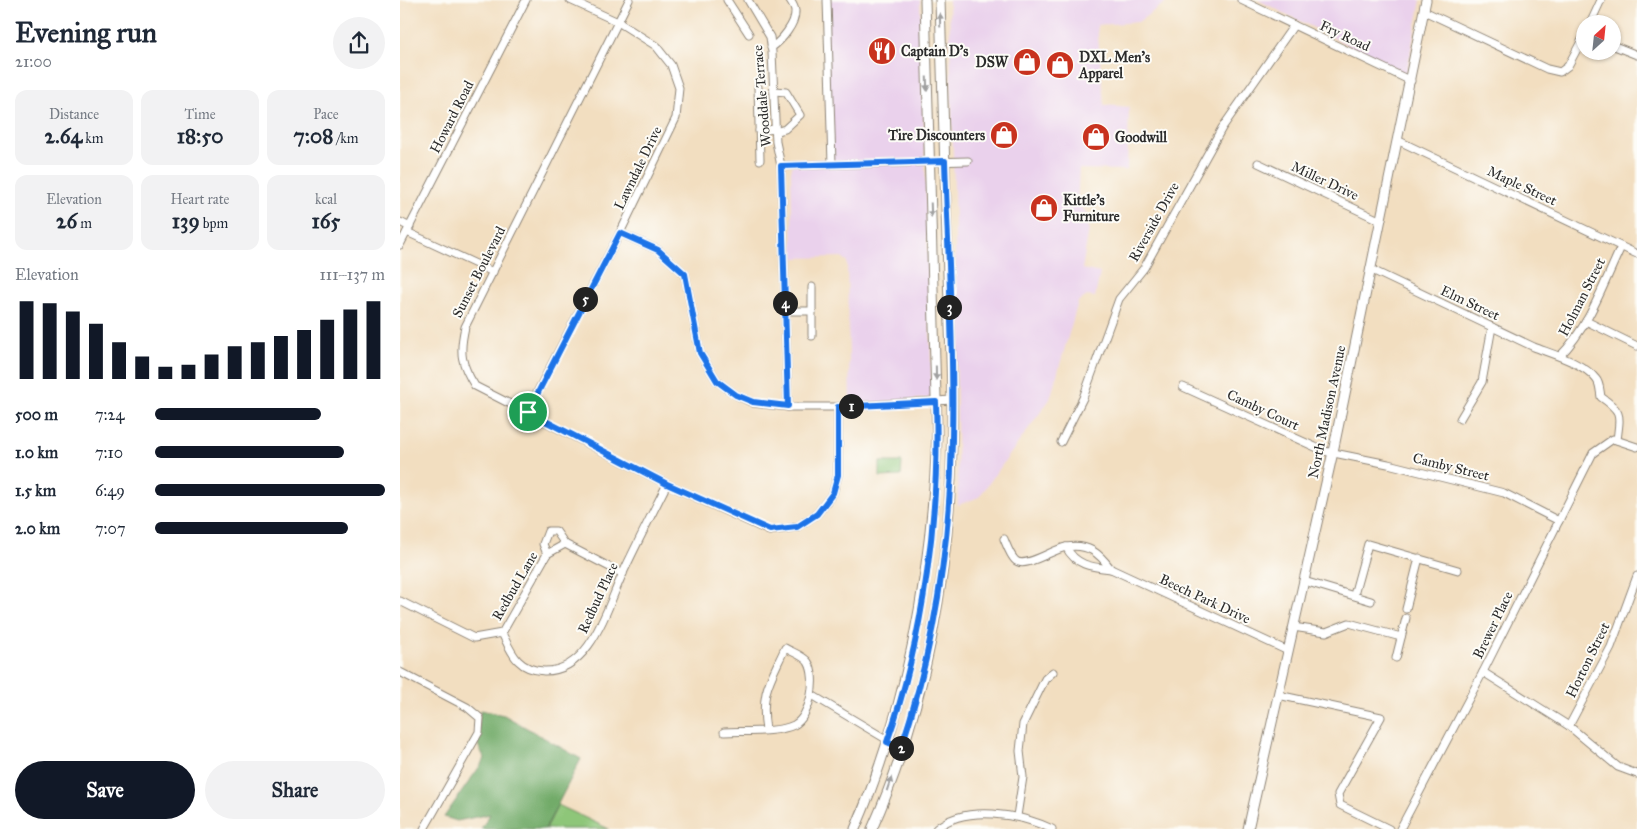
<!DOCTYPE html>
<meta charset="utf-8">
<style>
body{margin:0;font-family:"IM FELL Great Primer",serif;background:#f2f2f3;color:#1f2937;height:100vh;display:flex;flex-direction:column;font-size:19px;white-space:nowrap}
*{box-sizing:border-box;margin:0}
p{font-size:16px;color:#747a83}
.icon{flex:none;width:28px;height:28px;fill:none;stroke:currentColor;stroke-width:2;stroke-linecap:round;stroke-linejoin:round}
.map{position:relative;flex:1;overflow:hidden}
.side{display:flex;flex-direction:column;background:#fff;width:400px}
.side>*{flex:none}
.needle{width:32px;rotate:27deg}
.buttons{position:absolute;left:1176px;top:15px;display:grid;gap:10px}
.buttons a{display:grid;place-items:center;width:45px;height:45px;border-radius:50%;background:#fff;box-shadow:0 1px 4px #0004;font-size:25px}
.pin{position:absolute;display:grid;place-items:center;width:42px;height:42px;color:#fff;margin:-21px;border:2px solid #fff;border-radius:50%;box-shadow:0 1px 5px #0007}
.km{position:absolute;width:25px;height:25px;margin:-12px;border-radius:50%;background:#222;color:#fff;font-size:14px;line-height:25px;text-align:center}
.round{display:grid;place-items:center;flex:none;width:52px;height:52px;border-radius:26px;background:#f2f2f3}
.summary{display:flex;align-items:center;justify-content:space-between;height:85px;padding:0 15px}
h1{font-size:28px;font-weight:700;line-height:38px}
.figures{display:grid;grid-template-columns:repeat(3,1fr);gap:8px;height:85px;padding:5px 15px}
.figures div{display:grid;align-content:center;border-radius:12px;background:#f2f2f3;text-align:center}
.figures b{font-size:21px;font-weight:700}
.figures small{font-size:14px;font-weight:400}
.figures p{font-size:14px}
.chart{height:140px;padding:10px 15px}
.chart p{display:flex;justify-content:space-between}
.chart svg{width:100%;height:90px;margin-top:5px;stroke:#111827;stroke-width:6}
.action{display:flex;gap:10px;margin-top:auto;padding:10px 15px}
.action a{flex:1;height:58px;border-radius:30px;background:#111827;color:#fff;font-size:20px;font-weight:700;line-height:58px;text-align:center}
.action a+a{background:#f2f2f3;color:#1f2937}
ul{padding:0 15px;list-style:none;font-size:16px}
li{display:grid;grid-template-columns:80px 60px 1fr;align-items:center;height:38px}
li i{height:12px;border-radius:6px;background:#111827}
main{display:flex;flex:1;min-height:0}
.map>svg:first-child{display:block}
.built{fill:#ead1ec}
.green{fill:#8ec679;stroke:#5c7852}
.forest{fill:#72ab69;stroke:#4e6b4a}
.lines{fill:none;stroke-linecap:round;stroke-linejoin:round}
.minor-casing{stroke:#8e8476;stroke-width:9}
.major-casing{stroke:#8e8476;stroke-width:11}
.minor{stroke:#fff;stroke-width:7}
.major{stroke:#fff;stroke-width:9}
.oneway{fill:#a0a0a0}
.route-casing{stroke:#fff;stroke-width:10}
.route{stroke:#1a73e8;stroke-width:6}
.labels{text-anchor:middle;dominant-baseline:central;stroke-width:4;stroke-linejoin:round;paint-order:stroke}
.street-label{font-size:14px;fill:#2b2b2b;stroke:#fdfcf7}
.poi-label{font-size:14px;font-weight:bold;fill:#2b2b2b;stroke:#fdfcf7;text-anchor:start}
</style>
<main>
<section class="side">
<div class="summary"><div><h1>Evening run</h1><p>21:00</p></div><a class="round"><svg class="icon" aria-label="share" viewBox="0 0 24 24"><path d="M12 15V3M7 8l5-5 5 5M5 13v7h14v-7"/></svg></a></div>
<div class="figures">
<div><p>Distance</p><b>2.64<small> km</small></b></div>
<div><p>Time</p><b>18:50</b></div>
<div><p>Pace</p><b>7:08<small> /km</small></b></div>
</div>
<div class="figures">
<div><p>Elevation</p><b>26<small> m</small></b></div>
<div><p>Heart rate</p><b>139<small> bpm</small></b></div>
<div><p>kcal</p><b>165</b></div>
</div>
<div class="chart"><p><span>Elevation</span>111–137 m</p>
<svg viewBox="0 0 160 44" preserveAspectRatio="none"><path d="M5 44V6M15 44V7M25 44V11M35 44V17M45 44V26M55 44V33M65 44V38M75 44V37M85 44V32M95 44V28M105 44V26M115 44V23M125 44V20M135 44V15M145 44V10M155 44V6"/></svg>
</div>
<ul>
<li><b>500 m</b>7:24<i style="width:72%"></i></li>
<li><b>1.0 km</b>7:10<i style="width:82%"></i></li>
<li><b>1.5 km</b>6:49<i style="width:100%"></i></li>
<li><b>2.0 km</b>7:07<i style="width:84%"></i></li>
</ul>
<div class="action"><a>Save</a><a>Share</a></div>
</section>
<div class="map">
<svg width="1237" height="829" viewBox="0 0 1237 829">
<rect width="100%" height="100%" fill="#fdfcf7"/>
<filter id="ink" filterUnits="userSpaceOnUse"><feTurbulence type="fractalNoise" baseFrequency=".02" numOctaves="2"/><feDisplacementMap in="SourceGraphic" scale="10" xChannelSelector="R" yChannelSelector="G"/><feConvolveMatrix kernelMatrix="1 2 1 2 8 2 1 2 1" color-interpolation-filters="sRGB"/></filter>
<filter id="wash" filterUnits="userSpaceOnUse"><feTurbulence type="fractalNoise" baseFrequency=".0096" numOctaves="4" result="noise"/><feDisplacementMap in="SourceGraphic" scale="20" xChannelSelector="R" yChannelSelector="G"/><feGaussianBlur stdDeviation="1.12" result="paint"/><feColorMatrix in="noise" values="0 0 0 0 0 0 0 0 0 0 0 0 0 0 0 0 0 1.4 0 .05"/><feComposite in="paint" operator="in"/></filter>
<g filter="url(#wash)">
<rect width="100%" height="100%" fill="#f2dec0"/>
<g class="built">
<polygon points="424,0 520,0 532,398 450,405 447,261 442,257 393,258 391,171 394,161 428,159"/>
<polygon points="549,0 769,0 738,22 697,25 704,105 729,107 727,170 679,169 677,204 686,212 689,229 682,269 700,273 695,297 687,296 678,302 650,399 579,497 558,505 555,225"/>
<polygon points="858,0 1021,0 1006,74"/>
</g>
<g class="green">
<polygon points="480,462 502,462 501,476 480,477"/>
<polygon points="158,805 209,829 146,829"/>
</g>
<polygon class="forest" points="80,710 104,715 181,759 145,829 81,829 90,814 57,821 44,817 85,759 78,745"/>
</g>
<g filter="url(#ink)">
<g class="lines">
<defs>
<g id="minor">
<path d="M229 0 65 327C59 353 61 364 75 386L267 484 369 531 397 527 417 514 433 493 438 475V407"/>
<polyline points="327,0 349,34"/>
<polyline points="348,0 370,37 372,52 376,142 381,166 388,407"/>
<polyline points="427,0 432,164"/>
<polyline points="841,0 1011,81"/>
<polyline points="1024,11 1147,69 1160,72 1168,66 1185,34"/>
<polyline points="1190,24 1201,0"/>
<polyline points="1212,45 1237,55"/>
<path d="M371 48C381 41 396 24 395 11 395 8 392 3 390 0"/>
<polyline points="358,87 360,160"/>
<polyline points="374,91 386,92 400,115 385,129 375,132"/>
<polyline points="359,131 375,129"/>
<polyline points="997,140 1237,254"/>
<polyline points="858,163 981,221"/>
<polyline points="381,166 568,161"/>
<polyline points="0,222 10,227"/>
<polyline points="7,232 93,272"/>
<polyline points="220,233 258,250 285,274 300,353 317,381 336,395 353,403 388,407 438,407 552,400"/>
<polyline points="0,245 126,0"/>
<path d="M970 269 1134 347C1152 354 1184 363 1196 379 1200 383 1200 392 1201 397 1223 412 1220 415 1217 440"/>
<polyline points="385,311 412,311 412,336"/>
<polyline points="412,311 412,287"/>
<polyline points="1186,321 1237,346"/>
<path d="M1160 356C1189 327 1204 283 1221 247"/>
<polyline points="783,387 924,451 988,464 1104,493 1159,521"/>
<polyline points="127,412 220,233 276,118 279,88 271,65 256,46 218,22 170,0"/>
<polyline points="1060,419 1082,382 1092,327"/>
<polyline points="661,442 683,398 719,299 744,268 822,128 894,25"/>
<path d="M604 539C607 546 610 555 615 560 624 570 653 549 666 547"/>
<path d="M666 547C688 543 699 553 711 569 692 567 676 566 666 547Z"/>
<polyline points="147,554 143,544 148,531 156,531 165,544"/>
<polyline points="711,569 888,651"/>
<polyline points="904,581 971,601"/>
<polyline points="954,595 968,544 1058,570"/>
<polyline points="0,601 74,638 102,633 147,554 165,544 223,574"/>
<polyline points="1006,609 1019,558"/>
<polyline points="893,627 926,632 949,623 1001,637"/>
<path d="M102 633C112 654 118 670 144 671 191 672 207 607 223 573 237 543 252 514 267 484"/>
<polyline points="996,658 1006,618"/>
<polyline points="0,672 67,707 80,718 79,732 24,829"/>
<polyline points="1083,672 1169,726 1218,767 1237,774"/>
<polyline points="412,695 501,748"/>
<polyline points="878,695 981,717 938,794 940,805 989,829"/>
<polyline points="1169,726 1211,647 1237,576"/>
<path d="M324 732C344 731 377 733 394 725 410 717 418 678 408 662 404 656 392 652 385 648 370 681 360 692 366 730"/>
<polyline points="617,816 623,777 620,751 623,724 645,679 653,672"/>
<path d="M536 829C565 804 620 814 652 829"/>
<polyline points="1000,829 1083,672 1193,453 1213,439 1237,447"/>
</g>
<g id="major">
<path d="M455 829C509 704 532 570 537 434L525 0"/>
<path d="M472 829C525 711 551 568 552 439 553 384 550 329 548 274 545 183 543 91 540 0"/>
<polyline points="848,829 933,452 1026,0"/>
</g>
</defs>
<use href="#minor" class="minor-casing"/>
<use href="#major" class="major-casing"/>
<use href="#minor" class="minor"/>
<use href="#major" class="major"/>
</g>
<defs><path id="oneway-solid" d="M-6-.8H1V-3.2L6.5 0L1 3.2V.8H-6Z" transform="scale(1.25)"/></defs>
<g class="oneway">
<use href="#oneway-solid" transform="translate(540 20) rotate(-92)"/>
<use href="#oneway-solid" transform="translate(527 84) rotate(88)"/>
<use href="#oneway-solid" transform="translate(531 210) rotate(88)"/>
<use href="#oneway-solid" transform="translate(536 373) rotate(89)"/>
<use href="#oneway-solid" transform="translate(489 784) rotate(-72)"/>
</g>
</g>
<g class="lines" filter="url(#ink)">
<defs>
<path id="route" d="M545 161C548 254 554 347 552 440 550 544 534 649 501 748L487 742C524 639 540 510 536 402L438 407V475L433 493 417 514 397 527 370 530 267 484 128 412 220 233 258 250 285 274 300 353 317 381 336 395 353 402 388 406 381 166Z"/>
</defs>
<use href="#route" class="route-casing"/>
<use href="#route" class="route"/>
</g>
<defs>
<symbol id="restaurant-disc" viewBox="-11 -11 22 22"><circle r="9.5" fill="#c8321e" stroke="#fdfcf7"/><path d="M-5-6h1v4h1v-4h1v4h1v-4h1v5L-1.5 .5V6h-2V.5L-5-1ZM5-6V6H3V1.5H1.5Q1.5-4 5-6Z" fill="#fff"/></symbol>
<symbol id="shop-disc" viewBox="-11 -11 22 22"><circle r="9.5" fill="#c8321e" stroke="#fdfcf7"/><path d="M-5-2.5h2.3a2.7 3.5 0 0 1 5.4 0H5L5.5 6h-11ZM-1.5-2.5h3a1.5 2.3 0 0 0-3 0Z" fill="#fff"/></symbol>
</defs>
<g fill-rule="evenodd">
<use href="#restaurant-disc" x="466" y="35" width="32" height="32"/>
<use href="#shop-disc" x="611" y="46" width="32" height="32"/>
<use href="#shop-disc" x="644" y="49" width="32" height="32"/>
<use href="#shop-disc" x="588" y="119" width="32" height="32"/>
<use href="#shop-disc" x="680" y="121" width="32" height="32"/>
<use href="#shop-disc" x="628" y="192" width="32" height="32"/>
</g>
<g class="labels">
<g class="street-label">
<text transform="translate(945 36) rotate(25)">Fry Road</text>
<text transform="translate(362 96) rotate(-95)">Wooddale Terrace</text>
<text transform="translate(52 117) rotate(-63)">Howard Road</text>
<text transform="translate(238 168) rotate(-64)">Lawndale Drive</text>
<text transform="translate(925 181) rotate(25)">Miller Drive</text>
<text transform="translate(1122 186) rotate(25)">Maple Street</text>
<text transform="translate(754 222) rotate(-61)">Riverside Drive</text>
<text transform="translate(79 272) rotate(-63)">Sunset Boulevard</text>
<text transform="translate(1182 297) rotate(-63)">Holman Street</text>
<text transform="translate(1070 303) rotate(25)">Elm Street</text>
<text transform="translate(863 410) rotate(25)">Camby Court</text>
<text transform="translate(927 412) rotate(-78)">North Madison Avenue</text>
<text transform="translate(1051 467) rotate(14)">Camby Street</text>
<text transform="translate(115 586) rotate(-60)">Redbud Lane</text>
<text transform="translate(198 598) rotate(-65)">Redbud Place</text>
<text transform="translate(805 599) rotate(25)">Beech Park Drive</text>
<text transform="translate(1093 625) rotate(-64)">Brewer Place</text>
<text transform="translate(1188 660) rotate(-64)">Horton Street</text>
</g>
<g class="poi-label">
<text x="501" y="51">Captain D's</text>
<text x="679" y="57">DXL Men's<tspan x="679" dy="16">Apparel</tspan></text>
<text x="608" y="62" text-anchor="end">DSW</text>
<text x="585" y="135" text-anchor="end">Tire Discounters</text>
<text x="715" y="137">Goodwill</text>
<text x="663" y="200">Kittle's<tspan x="663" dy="16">Furniture</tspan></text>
</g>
</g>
</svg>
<div class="buttons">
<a><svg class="needle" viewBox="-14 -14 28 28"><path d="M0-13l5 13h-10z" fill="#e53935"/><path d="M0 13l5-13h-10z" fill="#747a83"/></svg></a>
</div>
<div class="pin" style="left:128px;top:412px;background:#1e9e55"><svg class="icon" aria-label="arrive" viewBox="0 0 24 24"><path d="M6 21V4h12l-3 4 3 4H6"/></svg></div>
<b class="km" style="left:451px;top:406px">1</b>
<b class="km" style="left:501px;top:748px">2</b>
<b class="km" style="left:549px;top:307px">3</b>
<b class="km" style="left:385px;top:303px">4</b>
<b class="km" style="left:185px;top:299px">5</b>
</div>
</main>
